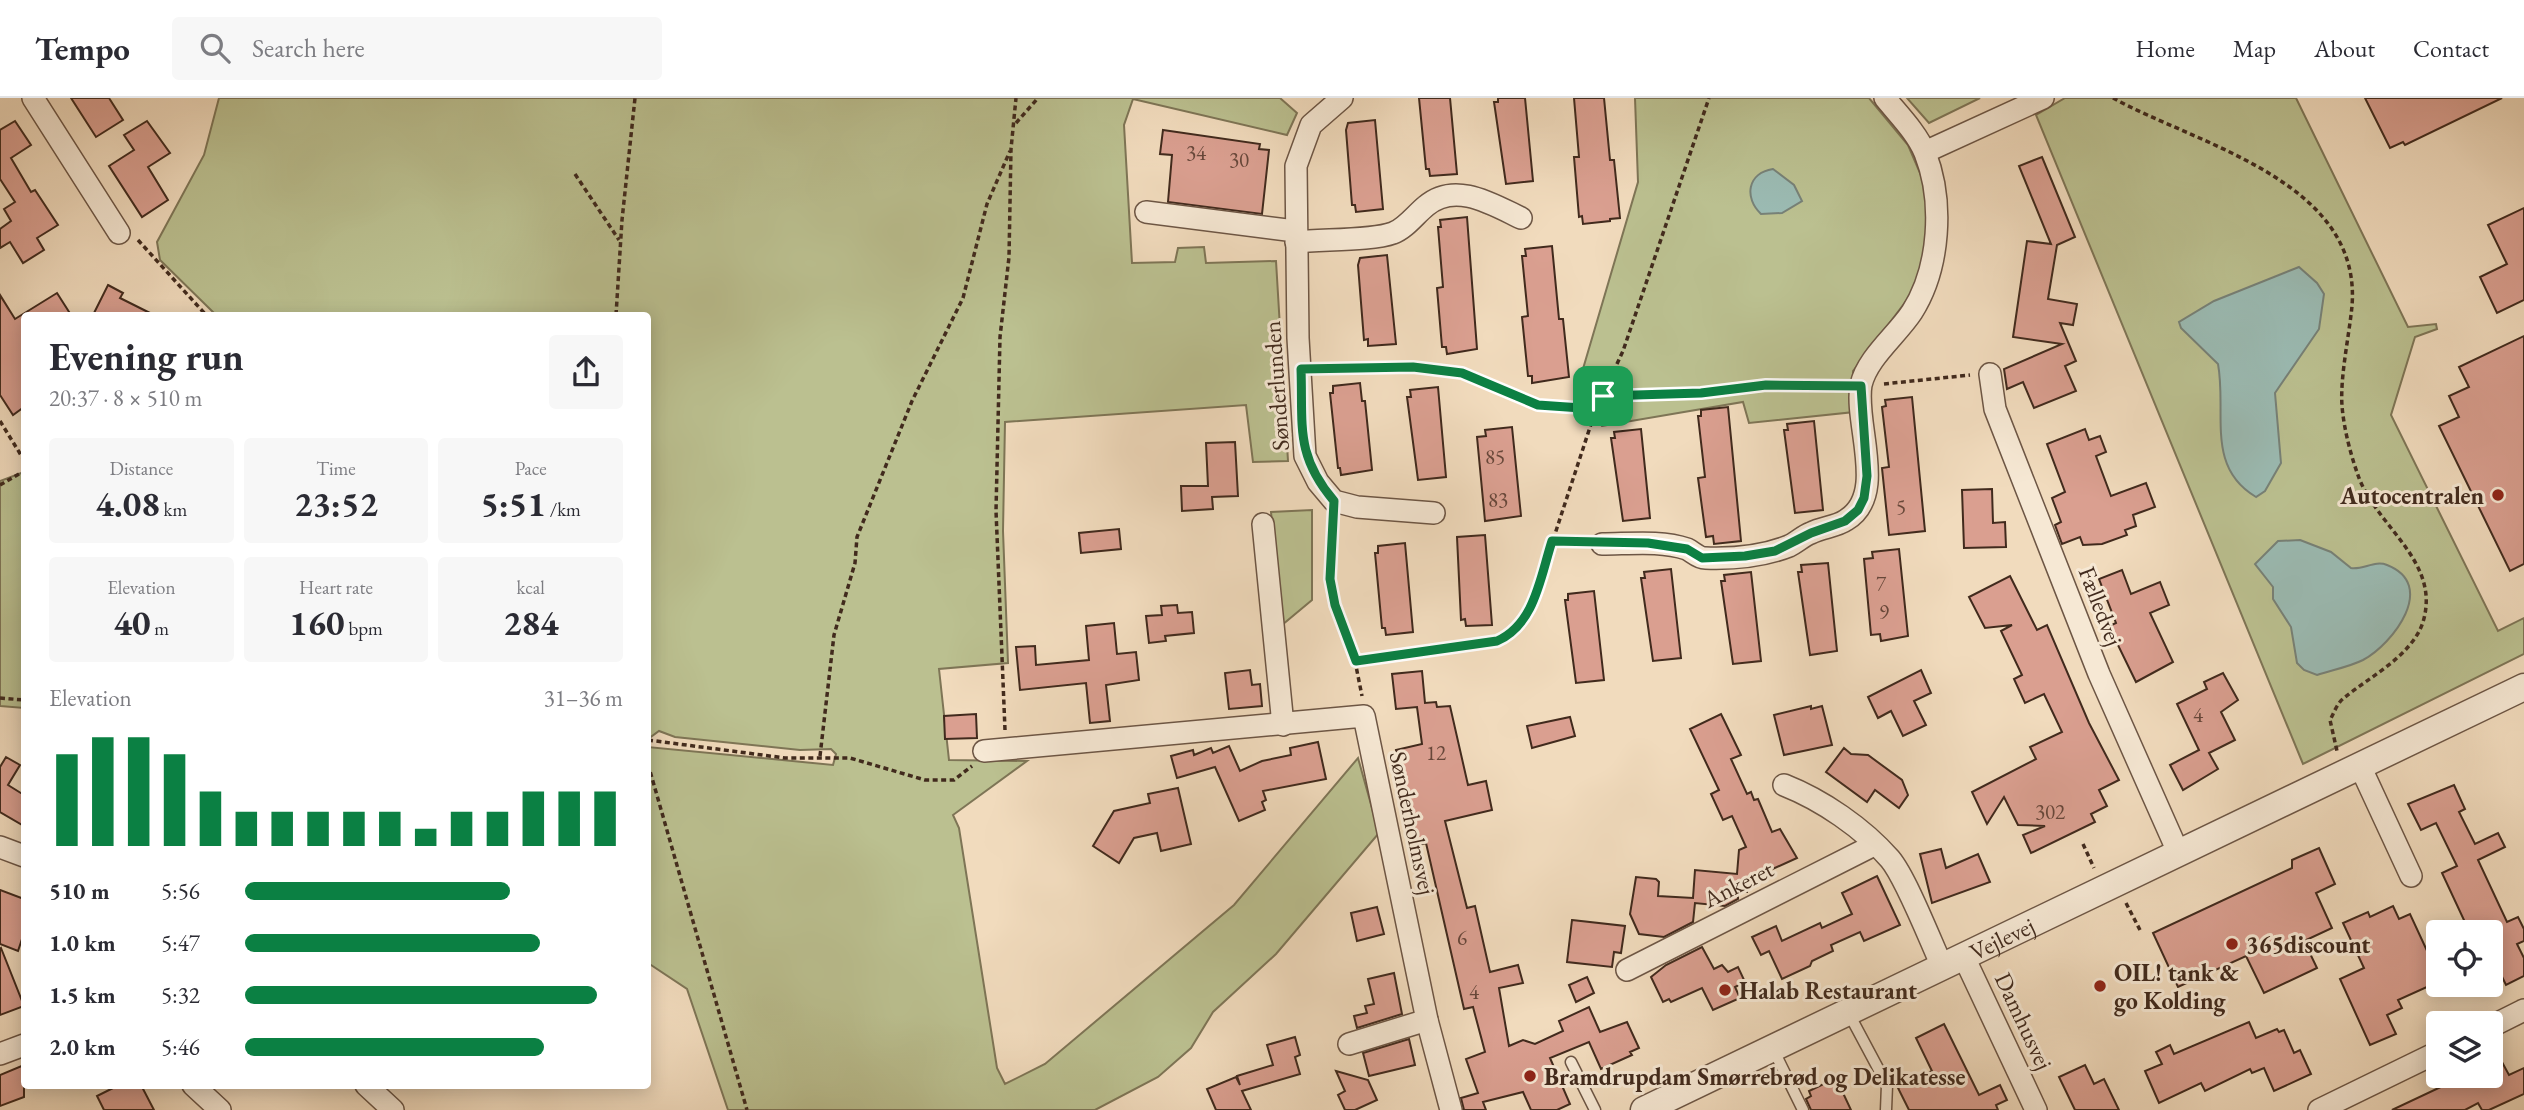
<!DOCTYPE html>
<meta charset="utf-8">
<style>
body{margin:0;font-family:"EB Garamond",serif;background:#f7f7f7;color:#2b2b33;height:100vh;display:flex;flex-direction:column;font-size:26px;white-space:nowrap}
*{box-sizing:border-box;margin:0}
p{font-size:23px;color:#7c7c81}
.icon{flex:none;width:38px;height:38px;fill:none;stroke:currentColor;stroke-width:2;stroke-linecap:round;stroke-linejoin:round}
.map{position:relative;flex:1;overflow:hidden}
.side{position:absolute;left:21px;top:214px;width:630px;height:777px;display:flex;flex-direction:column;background:#fff;border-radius:7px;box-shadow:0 4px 18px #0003}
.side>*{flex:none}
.fabs{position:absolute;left:2426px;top:822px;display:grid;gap:14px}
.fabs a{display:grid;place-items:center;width:77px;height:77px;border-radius:7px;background:#fff;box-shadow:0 4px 18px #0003;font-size:35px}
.pin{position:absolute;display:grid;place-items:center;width:60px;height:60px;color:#fff;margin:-30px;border-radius:14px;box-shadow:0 4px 10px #0006}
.round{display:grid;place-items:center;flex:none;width:74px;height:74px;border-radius:7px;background:#f7f7f7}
.overview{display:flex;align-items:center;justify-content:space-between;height:119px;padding:0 28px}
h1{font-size:38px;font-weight:700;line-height:52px}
.figures{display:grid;grid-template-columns:repeat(3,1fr);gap:10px;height:119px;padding:7px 28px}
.figures div{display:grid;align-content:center;border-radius:7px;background:#f7f7f7;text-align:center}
.figures b{font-size:35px;font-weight:700}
.figures small{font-size:19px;font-weight:400}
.figures p{font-size:19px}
.chart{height:196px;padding:14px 28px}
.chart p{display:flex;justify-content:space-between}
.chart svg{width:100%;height:126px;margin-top:7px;stroke:#0b8043;stroke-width:6}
ul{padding:0 28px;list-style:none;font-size:23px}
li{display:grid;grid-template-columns:112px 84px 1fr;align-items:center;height:52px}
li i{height:18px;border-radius:9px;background:#0b8043}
header{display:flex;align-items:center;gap:42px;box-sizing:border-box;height:98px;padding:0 35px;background:#fff;border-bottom:2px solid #e1e1e2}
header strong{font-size:33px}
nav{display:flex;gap:38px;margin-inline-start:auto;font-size:24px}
.search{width:490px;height:63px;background:#f7f7f7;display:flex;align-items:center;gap:18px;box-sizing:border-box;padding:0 24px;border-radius:7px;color:#7c7c81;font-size:26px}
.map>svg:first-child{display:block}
.green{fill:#bbc090;stroke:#7e7556;stroke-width:2}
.water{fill:#9bbbb3;stroke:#778177;stroke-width:2}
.building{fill:#da9f90;stroke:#412a1d;stroke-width:2}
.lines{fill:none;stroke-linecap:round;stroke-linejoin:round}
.service-casing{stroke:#6d5645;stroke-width:13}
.minor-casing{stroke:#6d5645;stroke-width:24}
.tertiary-casing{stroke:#6d5645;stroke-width:29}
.path{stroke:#412a1d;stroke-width:3.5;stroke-dasharray:5 3.5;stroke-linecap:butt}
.service{stroke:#f6e8d4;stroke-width:10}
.minor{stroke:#f6e8d4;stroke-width:21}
.tertiary{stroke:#f6e8d4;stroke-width:26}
.route-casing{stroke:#fff;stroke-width:14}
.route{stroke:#0b8043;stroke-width:9}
.poi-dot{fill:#8f2418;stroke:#f6e8d4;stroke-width:2.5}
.labels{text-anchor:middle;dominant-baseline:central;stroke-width:6;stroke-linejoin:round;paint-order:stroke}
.number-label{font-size:21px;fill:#67473a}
.street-label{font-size:24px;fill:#412a1d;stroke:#f6e8d4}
.poi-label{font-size:24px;font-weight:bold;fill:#412a1d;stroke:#f6e8d4;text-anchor:start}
</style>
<header>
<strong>Tempo</strong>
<div class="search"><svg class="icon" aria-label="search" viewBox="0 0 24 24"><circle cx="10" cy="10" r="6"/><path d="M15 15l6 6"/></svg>Search here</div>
<nav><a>Home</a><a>Map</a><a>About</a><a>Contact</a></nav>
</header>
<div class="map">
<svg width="2524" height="1012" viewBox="0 0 2524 1012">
<rect width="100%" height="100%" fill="#f1dbbd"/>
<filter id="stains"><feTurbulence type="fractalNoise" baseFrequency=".00286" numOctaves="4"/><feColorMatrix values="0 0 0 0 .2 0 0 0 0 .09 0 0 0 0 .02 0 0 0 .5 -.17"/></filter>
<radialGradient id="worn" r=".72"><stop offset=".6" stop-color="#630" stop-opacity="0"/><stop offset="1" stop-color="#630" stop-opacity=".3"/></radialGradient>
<g class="green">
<polygon points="219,0 1280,0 1297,15 1287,37 1133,1 1124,27 1132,165 1175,164 1178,150 1204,149 1206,165 1276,163 1288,363 1253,364 1246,307 1005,324 1003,433 1008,565 939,571 949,662 1027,663 953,717 959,730 997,970 1005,986 1045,966 1234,807 1358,660 1379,735 1276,856 1213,914 1191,950 1158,979 1095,1012 728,1012 687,891 648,865 648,649 833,667 836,656 831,651 800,652 675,639 659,633 648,641 648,217 216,217 160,162 157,144 204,57"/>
<polygon points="1635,0 1869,0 1908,47 1926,89 1927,138 1919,186 1853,273 1854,314 1749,325 1743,304 1602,328 1575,298 1638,84"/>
<polygon points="1907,0 1980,0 1929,25"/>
<polygon points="2065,0 2296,0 2408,229 2436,226 2437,231 2415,239 2391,317 2498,533 2524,520 2524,556 2303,666 2036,17"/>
<polygon points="24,374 24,610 0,608 0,383"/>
<polygon points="1312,412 1312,502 1282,527 1271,414"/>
</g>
<g class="water">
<path d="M1773 71 1794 87 1802 103 1782 115 1761 116C1744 100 1747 75 1773 71Z"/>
<path d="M2299 169 2317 185 2324 196 2319 231 2275 295 2281 365 2265 393 2256 399C2205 369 2227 314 2218 266L2181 230 2179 224 2214 203Z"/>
<path d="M2300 442 2331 454 2351 470C2363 472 2375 462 2387 467 2438 487 2393 546 2363 562 2349 569 2332 572 2317 577L2304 572 2297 565 2291 529 2273 501V489L2255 466 2278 443Z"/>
</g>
<g class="building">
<polygon points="71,0 109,0 123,22 96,39"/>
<polygon points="1419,0 1450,0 1457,76 1430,78 1429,71 1426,71"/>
<polygon points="1498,0 1525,0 1533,83 1506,86 1494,4 1498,4"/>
<polygon points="1574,0 1604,0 1610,62 1614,62 1620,120 1610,121 1610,123 1583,126 1582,118 1579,119 1574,59 1579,59"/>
<polygon points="2365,0 2502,0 2405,47 2403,44 2390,50"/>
<polygon points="1375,22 1383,111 1356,114 1355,107 1352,107 1346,32 1348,25"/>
<polygon points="15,23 31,47 11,60 31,94 35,92 58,127 37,140 44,152 23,165 10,144 0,150 0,131 11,123 4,111 15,104 0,81 0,32"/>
<polygon points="147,23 170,55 148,69 168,102 142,119 109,68 134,52 124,37"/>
<polygon points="1163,32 1260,46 1259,51 1269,52 1262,116 1168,104 1172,57 1160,56"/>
<polygon points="2042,59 2075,139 2057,147 2048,201 2077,206 2073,227 2060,225 2076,263 2065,268 2076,293 2034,310 2023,284 2007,291 2004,271 2062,246 2013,239 2027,143 2051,146 2019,68"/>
<polygon points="2524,110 2524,202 2497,215 2480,179 2507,166 2488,127"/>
<polygon points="1467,119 1477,251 1447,256 1446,249 1442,249 1437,190 1443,189 1438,129 1441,129 1440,122"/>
<polygon points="1552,148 1559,221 1563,221 1569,279 1532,285 1532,278 1528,278 1522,219 1528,218 1522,158 1526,158 1525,151"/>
<polygon points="1387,157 1396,246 1368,248 1368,241 1364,242 1358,167 1360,160"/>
<polygon points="108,187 123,195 120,200 154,217 93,217"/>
<polygon points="57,195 71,217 24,217 24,309 13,317 0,297 0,197 15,221"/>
<polygon points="2524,238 2524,466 2510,473 2439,328 2459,319 2449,298 2469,289 2459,269"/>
<polygon points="1360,285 1362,303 1365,303 1372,372 1341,377 1340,370 1338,370 1330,295 1333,295 1333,288"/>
<polygon points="1438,289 1446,379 1418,382 1407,299 1411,299 1410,292"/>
<polygon points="1912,299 1925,433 1889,437 1882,370 1889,369 1882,309 1886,308 1885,302"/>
<polygon points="1728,309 1741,443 1714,446 1713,438 1706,439 1698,380 1705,379 1698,318 1701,318 1701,312"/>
<polygon points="1814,323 1823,412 1795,415 1784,332 1788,332 1787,326"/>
<polygon points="1512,329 1521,418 1485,423 1477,339 1486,338 1485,332"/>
<polygon points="1641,331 1650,420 1623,423 1611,340 1615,340 1614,334"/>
<polygon points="2085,331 2089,342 2100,338 2106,354 2096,358 2111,398 2146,385 2155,409 2133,417 2136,428 2125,432 2127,437 2102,446 2083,447 2080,439 2062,446 2055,427 2061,424 2052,400 2065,394 2047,346"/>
<polygon points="1235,344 1238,398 1212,399 1213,411 1182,413 1181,388 1208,388 1206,345"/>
<polygon points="1992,391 1993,425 2005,424 2006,449 1964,450 1962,392"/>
<polygon points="1119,431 1121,451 1081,455 1079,435"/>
<polygon points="1485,437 1492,527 1466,528 1465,521 1461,522 1457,439"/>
<polygon points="1405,445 1413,534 1386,537 1385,530 1382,530 1375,455 1378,455 1378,448"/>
<polygon points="1899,451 1908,538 1881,543 1880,536 1871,537 1864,461 1873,460 1872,454"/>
<polygon points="1828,465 1837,553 1810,557 1798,474 1802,474 1801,467"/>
<polygon points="1671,471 1681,560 1653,563 1641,480 1645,480 1644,474"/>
<polygon points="2122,472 2131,496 2160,484 2169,507 2150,515 2173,564 2136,584 2117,545 2110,548 2103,531 2116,525 2099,481"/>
<polygon points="1751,474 1761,563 1733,566 1721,483 1725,483 1724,477"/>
<polygon points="2010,478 2037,532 2047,527 2089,625 2119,682 2099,692 2107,708 2091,716 2095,724 2031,755 2023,737 2045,728 2018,727 2004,699 1987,726 1972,694 2036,661 2030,649 2062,634 2044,596 2025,605 2014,581 2022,577 2001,533 2012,527 1985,530 1969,499"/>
<polygon points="1594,493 1604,582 1576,585 1565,502 1568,502 1568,496"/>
<polygon points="1177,507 1178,515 1192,514 1194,535 1165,538 1166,543 1149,545 1146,518 1162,517 1161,508"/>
<polygon points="1114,525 1117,556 1136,554 1139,582 1106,587 1110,623 1090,625 1086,585 1020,592 1016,549 1035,548 1036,567 1089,562 1086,528"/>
<polygon points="1250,572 1252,587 1260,586 1262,608 1229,611 1225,575"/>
<polygon points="1921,572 1931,595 1914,603 1926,627 1903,638 1891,613 1878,620 1868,599"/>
<polygon points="1422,573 1425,605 1436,604 1437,609 1450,608 1468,687 1486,683 1492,712 1445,723 1467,810 1475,808 1490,874 1518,867 1523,885 1499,890 1509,948 1523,942 1535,946 1563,933 1559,923 1589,909 1600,934 1627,924 1639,950 1630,954 1632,957 1601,971 1589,944 1550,960 1570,1006 1557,1012 1531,1012 1523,994 1483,1004 1486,1012 1464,1012 1461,1000 1478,995 1466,961 1485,954 1473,909 1464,911 1426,745 1419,747 1396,652 1422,646 1417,609 1396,611 1392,576"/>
<polygon points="2223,575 2238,602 2221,614 2235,642 2209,655 2218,671 2183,692 2170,667 2199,652 2177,606 2207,591 2204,584"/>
<polygon points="1811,608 1811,611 1822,608 1832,647 1784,657 1774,617"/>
<polygon points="976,616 977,640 945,641 944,618"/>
<polygon points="1721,616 1741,657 1731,661 1747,696 1751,694 1754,702 1758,701 1772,734 1780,731 1797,760 1748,782 1747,794 1738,793 1738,801 1725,808 1695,805 1693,824 1664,839 1639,836 1630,816 1636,779 1656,781 1659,784 1658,798 1693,800 1695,772 1737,776 1739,752 1746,749 1732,718 1723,722 1711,696 1719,692 1690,631"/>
<polygon points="1570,619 1575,638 1532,650 1527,628"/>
<polygon points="1318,644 1326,681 1263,693 1266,702 1262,704 1265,712 1239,723 1215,669 1177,680 1171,658 1193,652 1194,657 1211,650 1213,655 1229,648 1240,673 1262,663 1291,657 1290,650"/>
<polygon points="1844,650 1851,656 1868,657 1902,682 1908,697 1899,710 1875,692 1867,704 1826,674"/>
<polygon points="6,659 20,667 8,687 24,697 24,728 0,714 0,669"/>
<polygon points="2454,687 2465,711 2459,714 2475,746 2498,735 2505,749 2478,762 2507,824 2518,819 2524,831 2524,843 2517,846 2524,860 2524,878 2506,887 2490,854 2490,835 2470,835 2442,775 2457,768 2436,725 2421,732 2408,706"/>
<polygon points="1178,690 1191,746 1161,753 1157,735 1134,740 1119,765 1093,748 1114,713 1150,705 1148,696"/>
<polygon points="2319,750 2335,786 2316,795 2332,830 2304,843 2317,870 2264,895 2246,858 2178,889 2153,835 2292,770 2292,762"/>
<polygon points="1941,751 1946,770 1978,756 1990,784 1932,805 1920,756"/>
<polygon points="1877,778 1900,827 1864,843 1860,834 1831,847 1833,853 1812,863 1810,868 1782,881 1769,853 1761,857 1752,839 1776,828 1782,843 1820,825 1822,830 1852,816 1842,795"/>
<polygon points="0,792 24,801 24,835 18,853 0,846"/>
<polygon points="2393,808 2399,821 2410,816 2435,870 2432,871 2438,884 2398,902 2402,910 2387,917 2396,936 2370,947 2340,881 2364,870 2343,825 2368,814 2370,819"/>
<polygon points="1377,809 1384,836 1357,843 1351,815"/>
<polygon points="1572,822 1625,828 1621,855 1614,854 1612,869 1567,864"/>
<polygon points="1702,849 1714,871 1722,867 1728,874 1738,869 1745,884 1735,889 1740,900 1713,912 1702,890 1671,904 1669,901 1663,904 1651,879 1666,867"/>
<polygon points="1,850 24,908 0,917 0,851"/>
<polygon points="1394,875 1402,916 1357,930 1354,918 1367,915 1365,908 1374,906 1368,881"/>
<polygon points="1587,879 1594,895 1576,904 1569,887"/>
<polygon points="2249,924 2256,940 2277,931 2279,934 2284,932 2294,955 2300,952 2311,976 2274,993 2264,970 2252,975 2250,971 2205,993 2201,985 2159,1005 2145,973 2162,966 2156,954 2170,947 2174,956"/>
<polygon points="1944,926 1979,997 2000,987 2007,1002 1996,1007 1998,1012 1909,1012 1898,990 1932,973 1916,940"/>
<polygon points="1295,939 1300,957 1295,959 1300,976 1242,993 1251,1012 1216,1012 1207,991 1236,979 1240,987 1237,978 1273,967 1267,947"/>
<polygon points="1409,941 1415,967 1369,978 1363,955"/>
<polygon points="2490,942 2509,977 2524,970 2524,996 2489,1012 2482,1012 2478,1005 2465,1012 2392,1012 2464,978 2490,978"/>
<polygon points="24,967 24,999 0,1008 0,977"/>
<polygon points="2085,967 2094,986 2104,981 2119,1012 2075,1012 2059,979"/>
<polygon points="1336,973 1368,982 1377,1002 1355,1012 1345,1012 1338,997 1345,993"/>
<polygon points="1836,980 1851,1012 1811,1012 1806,1001 1811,998 1809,993"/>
<polygon points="119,987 141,987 154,1012 104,1012 97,998"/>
</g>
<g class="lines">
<defs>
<g id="service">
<polyline points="1848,914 1887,987 1886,1012"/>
<polyline points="1773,951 1803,1012"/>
<polyline points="1571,964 1595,1012"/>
</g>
<g id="minor">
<polyline points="33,0 119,135"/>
<polyline points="1342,0 1311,27 1296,68 1298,240 1305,358 1318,384 1334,403 1357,409 1434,415"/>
<polyline points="1925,54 2043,0"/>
<polyline points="1146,114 1295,133"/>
<path d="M1296 144C1322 141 1372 143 1393 135 1405 131 1416 116 1426 108 1455 83 1492 106 1521 120"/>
<polyline points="1990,276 1995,311 2099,576 2178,754"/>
<polyline points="1263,426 1283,627"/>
<path d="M1602 446C1629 446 1661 442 1687 451 1693 454 1698 460 1705 460 1732 461 1764 458 1789 448 1797 444 1803 438 1811 435 1822 429 1836 429 1846 422 1888 397 1854 326 1861 287 1867 260 1897 237 1912 214 1940 170 1944 103 1925 55 1917 35 1898 16 1885 0"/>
<polyline points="984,653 1364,618 1427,922 1451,1012"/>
<polyline points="2360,668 2411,778"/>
<path d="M1784 687C1822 702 1863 730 1890 761 1906 780 1930 842 1942 868"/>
<polyline points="0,749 24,758"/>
<polyline points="1963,857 2036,1012"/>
<polyline points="1627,872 1874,747"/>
<polyline points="2490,929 2524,912"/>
<polyline points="1349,946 1427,922"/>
<polyline points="0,956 24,947"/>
<polyline points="193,987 220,1012"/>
<polyline points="366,987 393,1012"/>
<polyline points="2319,1012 2438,954"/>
</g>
<g id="tertiary">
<path id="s1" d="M1644 1012 2524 589"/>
</g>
</defs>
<use href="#service" class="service-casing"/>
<use href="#minor" class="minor-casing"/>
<use href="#tertiary" class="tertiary-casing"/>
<g class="path">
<path d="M2113 0C2198 47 2362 83 2352 208 2349 239 2340 278 2342 308 2344 332 2351 358 2359 380 2379 431 2441 464 2423 524 2412 558 2369 579 2344 600 2337 605 2334 615 2330 622L2337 653"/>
<polyline points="1016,25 1038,0"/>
<polyline points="575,76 619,142"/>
<polyline points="138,142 206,217"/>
<polyline points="616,217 622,122 635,0"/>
<polyline points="1319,271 1439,270 1463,275 1538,307 1596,311"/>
<polyline points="1884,286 1970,277"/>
<polyline points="1604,298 1701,295 1766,287 1841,288"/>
<polyline points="0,323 24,362"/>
<polyline points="0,387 24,373"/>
<polyline points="1333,422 1330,481 1335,507 1355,563 1362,598"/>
<polyline points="1552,443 1581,445"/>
<path d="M1355 563 1497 543C1515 535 1521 526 1531 509L1596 311 1623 253 1709 0"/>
<polyline points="0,600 24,602"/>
<polyline points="1005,632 996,413 1000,239 1009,159 1011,51 1016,0"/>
<polyline points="648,642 785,660 850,660 925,682 954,682 972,668"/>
<polyline points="820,658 834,537 855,465 857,439 912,303 963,200 987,106 1010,53"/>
<polyline points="648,666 747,1012"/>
<polyline points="2083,746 2094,770"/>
<polyline points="2126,805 2140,832"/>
</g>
<use href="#service" class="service"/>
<use href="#minor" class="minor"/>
<use href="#tertiary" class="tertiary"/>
</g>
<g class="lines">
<defs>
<path id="route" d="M1413 269 1462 275 1538 307 1596 311 1603 298 1701 295 1766 287 1861 288 1867 378 1864 400 1858 412 1845 423 1811 435 1775 453 1745 458 1702 460 1687 451 1648 445 1552 443C1540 480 1535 526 1497 543L1356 563 1335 507 1330 481 1334 403C1295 357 1303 328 1301 271Z"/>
</defs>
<use href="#route" class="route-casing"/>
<use href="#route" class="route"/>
</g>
<g class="poi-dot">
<circle cx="2498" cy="397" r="7"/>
<circle cx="2232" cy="846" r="7"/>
<circle cx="2100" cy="888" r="7"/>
<circle cx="1725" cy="892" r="7"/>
<circle cx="1530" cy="978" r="7"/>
</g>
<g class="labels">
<g class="number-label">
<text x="1196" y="54">34</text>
<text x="1239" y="61">30</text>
<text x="1495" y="358">85</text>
<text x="1498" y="401">83</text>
<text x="1901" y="408">5</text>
<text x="1881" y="485">7</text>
<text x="1884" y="513">9</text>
<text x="2198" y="616">4</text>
<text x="1436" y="654">12</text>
<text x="2050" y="713">302</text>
<text x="1462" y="839">6</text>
<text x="1474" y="893">4</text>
</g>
<g class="street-label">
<text transform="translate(1276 288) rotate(-94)">Sønderlunden</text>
<text transform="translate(2101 508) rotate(69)">Fælledvej</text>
<text transform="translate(1413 725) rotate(78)">Sønderholmsvej</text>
<text transform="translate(1738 786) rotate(-27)">Ankeret</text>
<text stroke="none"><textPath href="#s1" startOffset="397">Vejlevej</textPath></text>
<text transform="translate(2024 923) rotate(65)">Damhusvej</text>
</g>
<g class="poi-label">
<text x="2484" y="397" text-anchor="end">Autocentralen</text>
<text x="2246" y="846">365discount</text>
<text x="2114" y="874">OIL! tank &amp;<tspan x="2114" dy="28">go Kolding</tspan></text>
<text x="1739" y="892">Halab Restaurant</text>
<text x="1544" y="978">Bramdrupdam Smørrebrød og Delikatesse</text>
</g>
</g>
<rect width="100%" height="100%" filter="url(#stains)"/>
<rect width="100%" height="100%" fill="url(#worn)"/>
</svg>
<div class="fabs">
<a><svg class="icon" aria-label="locate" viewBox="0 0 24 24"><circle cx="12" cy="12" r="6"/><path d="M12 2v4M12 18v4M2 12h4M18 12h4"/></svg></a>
<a><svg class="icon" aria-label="layers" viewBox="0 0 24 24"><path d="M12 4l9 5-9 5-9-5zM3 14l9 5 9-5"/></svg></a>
</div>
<div class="pin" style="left:1603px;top:298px;background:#1e9e55"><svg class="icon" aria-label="arrive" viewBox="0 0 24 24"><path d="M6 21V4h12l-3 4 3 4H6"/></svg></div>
<section class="side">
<div class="overview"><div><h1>Evening run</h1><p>20:37 · 8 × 510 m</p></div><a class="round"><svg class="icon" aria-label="share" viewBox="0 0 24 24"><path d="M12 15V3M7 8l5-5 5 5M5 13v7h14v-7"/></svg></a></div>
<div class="figures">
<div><p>Distance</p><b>4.08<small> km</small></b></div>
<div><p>Time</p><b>23:52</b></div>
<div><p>Pace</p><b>5:51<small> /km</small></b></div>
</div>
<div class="figures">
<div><p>Elevation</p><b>40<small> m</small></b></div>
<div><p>Heart rate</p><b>160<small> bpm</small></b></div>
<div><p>kcal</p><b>284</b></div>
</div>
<div class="chart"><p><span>Elevation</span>31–36 m</p>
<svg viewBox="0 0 160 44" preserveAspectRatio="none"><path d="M5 44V12M15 44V6M25 44V6M35 44V12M45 44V25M55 44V32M65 44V32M75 44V32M85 44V32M95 44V32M105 44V38M115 44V32M125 44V32M135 44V25M145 44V25M155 44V25"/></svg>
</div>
<ul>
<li><b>510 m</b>5:56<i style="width:70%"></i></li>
<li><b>1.0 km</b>5:47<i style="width:78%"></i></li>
<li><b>1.5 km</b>5:32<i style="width:93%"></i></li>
<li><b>2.0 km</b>5:46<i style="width:79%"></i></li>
</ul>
</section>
</div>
